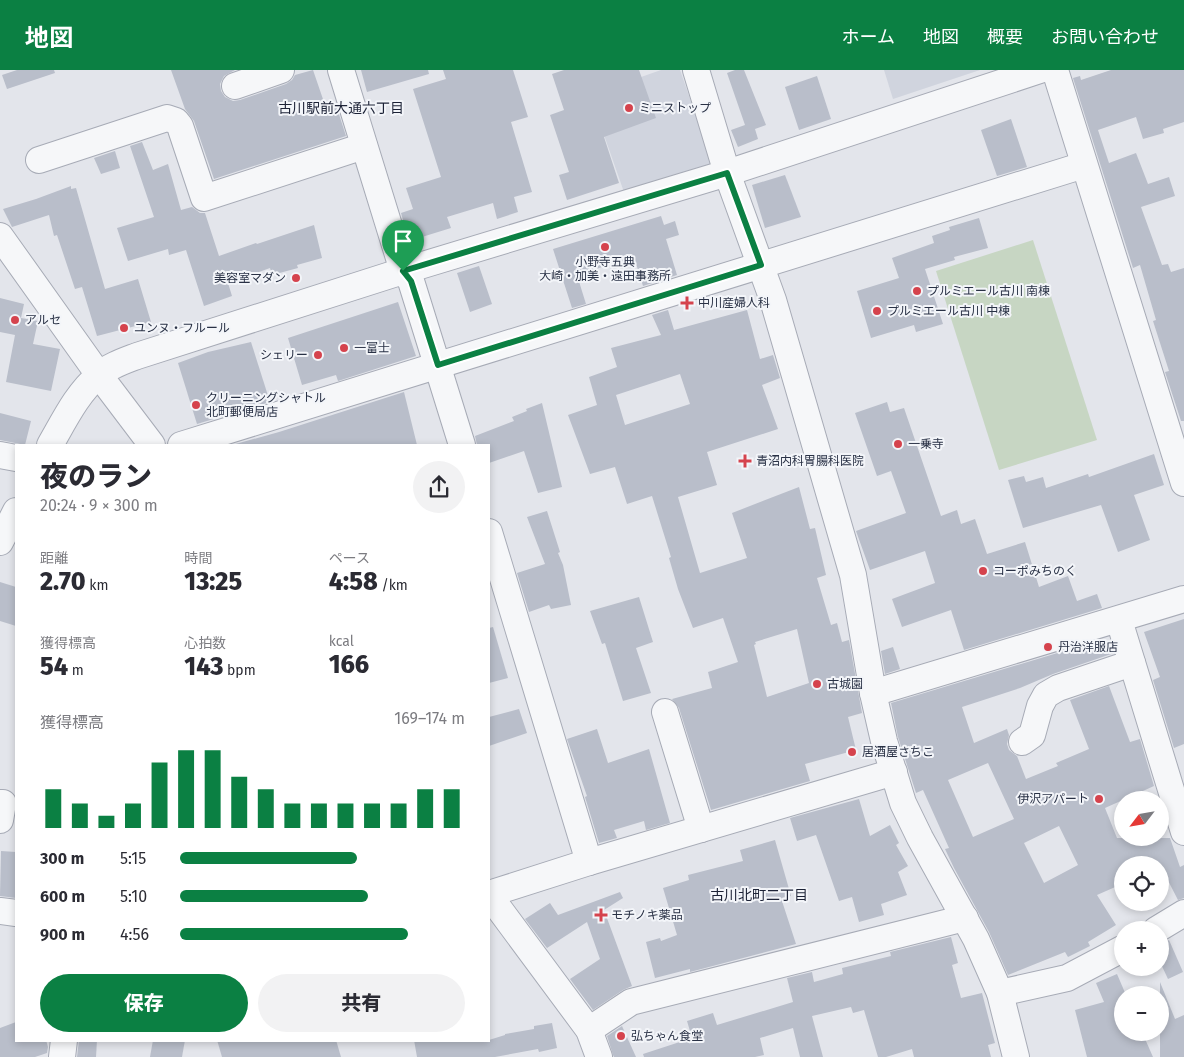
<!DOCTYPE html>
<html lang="ja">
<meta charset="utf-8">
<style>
body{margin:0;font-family:"Fira Sans","Noto Sans JP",sans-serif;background:#f2f2f3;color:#2b2b33;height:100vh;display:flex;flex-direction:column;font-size:19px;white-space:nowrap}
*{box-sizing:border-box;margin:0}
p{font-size:16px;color:#7c7c81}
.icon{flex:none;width:28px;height:28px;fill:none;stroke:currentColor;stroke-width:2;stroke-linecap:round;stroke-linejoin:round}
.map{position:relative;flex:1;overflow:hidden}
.sheet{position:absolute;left:15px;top:374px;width:475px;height:598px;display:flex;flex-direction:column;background:#fff;border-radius:0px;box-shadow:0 2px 8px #0003}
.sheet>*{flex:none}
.needle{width:32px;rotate:239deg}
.buttons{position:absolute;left:1114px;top:721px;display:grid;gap:10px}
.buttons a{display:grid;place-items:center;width:55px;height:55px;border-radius:50%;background:#fff;box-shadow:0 2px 8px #0003;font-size:25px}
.pin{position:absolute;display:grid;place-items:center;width:42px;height:42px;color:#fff;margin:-51px -21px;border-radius:50% 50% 50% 0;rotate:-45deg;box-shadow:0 0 5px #0007}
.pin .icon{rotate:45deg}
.round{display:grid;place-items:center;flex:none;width:52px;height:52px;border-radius:26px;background:#f2f2f3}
.head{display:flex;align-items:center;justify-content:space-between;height:85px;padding:0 25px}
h1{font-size:28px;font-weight:800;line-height:38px}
.figures{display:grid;grid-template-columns:repeat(3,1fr);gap:8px;height:85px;padding:5px 25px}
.figures div{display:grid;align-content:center}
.figures b{font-size:25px;font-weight:800}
.figures small{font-size:14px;font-weight:400}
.figures p{font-size:14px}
.chart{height:140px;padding:10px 25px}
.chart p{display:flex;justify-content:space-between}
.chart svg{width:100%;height:90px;margin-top:5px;stroke:#0b8043;stroke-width:6}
.primary-button{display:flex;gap:10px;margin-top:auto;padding:10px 25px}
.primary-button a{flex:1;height:58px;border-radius:30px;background:#0b8043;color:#fff;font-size:20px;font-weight:800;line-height:58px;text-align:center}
.primary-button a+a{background:#f2f2f3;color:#2b2b33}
ul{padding:0 25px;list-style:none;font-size:16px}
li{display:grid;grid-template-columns:80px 60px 1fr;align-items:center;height:38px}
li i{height:12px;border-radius:6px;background:#0b8043}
header{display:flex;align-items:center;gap:30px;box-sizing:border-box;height:70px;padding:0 25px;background:#0b8043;color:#fff}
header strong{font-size:24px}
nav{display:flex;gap:28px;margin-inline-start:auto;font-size:18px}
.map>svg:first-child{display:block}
.built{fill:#d0d4de}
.green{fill:#c7d6c3}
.building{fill:#b9beca;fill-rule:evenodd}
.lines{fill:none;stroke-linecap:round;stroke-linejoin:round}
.minor-casing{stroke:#a7abb6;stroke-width:28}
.minor{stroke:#f6f7f9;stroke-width:26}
.route-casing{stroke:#fff;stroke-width:10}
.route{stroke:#0b8043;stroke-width:6}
.poi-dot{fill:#d5434d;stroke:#f3f5f9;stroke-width:2}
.labels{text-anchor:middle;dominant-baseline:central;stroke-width:4;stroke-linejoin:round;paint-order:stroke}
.poi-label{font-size:12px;fill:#293145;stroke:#f3f5f9;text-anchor:start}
.neighbourhood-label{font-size:14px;fill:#1c2236;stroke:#f3f5f9}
</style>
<header>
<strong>地図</strong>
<nav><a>ホーム</a><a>地図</a><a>概要</a><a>お問い合わせ</a></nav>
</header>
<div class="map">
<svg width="1184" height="987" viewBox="0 0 1184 987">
<rect width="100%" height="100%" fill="#e3e5eb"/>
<g class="built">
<polygon points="661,0 680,0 713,95 625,125 590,25"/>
<polygon points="884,0 980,0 893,29"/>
</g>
<polygon class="green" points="1033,170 1097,370 999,400 936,201"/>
<g class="building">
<polygon points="17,0 54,0 55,3 7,19 2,5"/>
<polygon points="171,0 235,0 224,6 220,14 221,21 225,27 233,31 240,30 286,14 292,10 295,5 313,0 326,38 336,35 346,66 214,109 194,51 185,39"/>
<polygon points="361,0 428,0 429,4 367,22"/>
<polygon points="443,0 513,0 528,47 511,52 532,122 514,127 518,142 497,149 493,133 447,147 451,158 409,171 401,143 413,139 406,118 441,107 413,19 446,9"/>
<polygon points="564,0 639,0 656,48 604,67 619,113 567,130 559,105 569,102 550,45 564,40 552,4"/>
<polygon points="735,0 744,0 766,55 755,59 758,69 738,77 731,60 745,55 727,3"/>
<polygon points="1111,0 1184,0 1184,52 1163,59 1164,63 1143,69 1136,47 1098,60 1109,93 1136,83 1148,114 1169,107 1175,126 1141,137 1162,195 1168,194 1171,202 1184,198 1184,351 1181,351 1165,302 1169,301 1153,251 1156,250 1140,195 1133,198 1073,8 1080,6 1081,10"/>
<polygon points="817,6 831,49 799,60 785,17"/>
<polygon points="1011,49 1027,97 997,106 981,60"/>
<polygon points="142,72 153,100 168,94 181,140 192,137 200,143 205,143 219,186 256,173 257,174 314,155 322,188 297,195 298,198 272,205 270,198 228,213 232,226 204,236 186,180 169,185 168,179 128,191 117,158 154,147 130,76"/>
<polygon points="115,81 120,98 101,104 94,88"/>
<polygon points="785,105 801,147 765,158 752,115"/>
<polygon points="71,116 71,119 76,118 105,219 138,209 151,252 97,266 82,217 75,219 57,165 54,166 49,145 12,157 3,139 36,129"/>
<polygon points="661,146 664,155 675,151 679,165 666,169 677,205 643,216 634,187 577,205 586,234 572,238 553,179"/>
<polygon points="979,148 988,178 954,187 955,190 925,199 943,254 916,262 914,255 871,268 857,221 899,208 892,188 934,173 932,166 950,160 949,157"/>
<polygon points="479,196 492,234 470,242 457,203"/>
<polygon points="0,228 24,234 21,248 38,251 33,274 60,279 51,321 6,312 15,265 0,262"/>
<polygon points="398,232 416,286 338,311 336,305 302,315 288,268"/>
<path d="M668 240 674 260 747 240 760 289 773 285 780 308 762 315 778 359 707 382 717 415 678 427 700 503 747 488 732 443 799 417 810 459 815 458 826 505 817 508 831 555 837 553 842 572 849 570 862 643 848 647 856 680 805 694 810 711 711 740 679 638 672 629 712 618 708 602 738 592 723 548 693 558 678 519 669 488 671 487 652 426 627 434 615 397 590 404 568 345 597 335 589 307 617 297 611 278 661 265 652 245ZM680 304 690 334 625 355 616 325ZM797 559 809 613 767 627 754 575 756 574 755 572Z"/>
<polygon points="251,272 270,332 197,354 178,293 208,282"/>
<polygon points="404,322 417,375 232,375 279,362"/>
<polygon points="887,332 890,342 904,338 941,446 957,440 961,454 975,449 987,484 1025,472 1039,517 1068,506 1077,531 1097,524 1102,538 964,580 951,540 902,557 892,529 935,513 925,481 870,500 856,461 906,443 891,401 877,406 855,343"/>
<polygon points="542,333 562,417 538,423 524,381 489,393 489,375 477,375 475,366 514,351 512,347 527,341 526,339"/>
<polygon points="0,343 31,351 25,375 0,370"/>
<polygon points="1154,384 1164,415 1134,425 1150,470 1118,482 1101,435 1023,458 1008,410 1024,406 1026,412 1043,407 1046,418 1088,404 1089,407"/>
<polygon points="547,441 560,482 558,483 563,495 571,535 551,539 549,535 529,542 517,503 545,494 527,447"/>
<polygon points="0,512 16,517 16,556 0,551"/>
<polygon points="639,527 653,572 636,578 651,623 623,631 605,573 602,574 590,541"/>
<polygon points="1184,549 1184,674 1174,678 1153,610 1160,607 1144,562"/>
<polygon points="493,557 508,608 489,613 489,558"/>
<path d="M1084 575 1088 583 1110 575 1114 583 1053 604 1020 618 962 637 974 673 1007 659 1009 665 1007 674 1009 680 1017 686 1026 709 1058 696 1056 693 1089 679 1070 630 1109 616 1130 672 1140 669 1154 716 1105 738 1117 768H1170L1180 797 1184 795V828L1178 830 1160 795H1122V814L1097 825 1116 855 1088 872 1090 876 1068 887 1065 882 1008 905 989 862 954 798 945 779 949 778 923 720 916 723 898 667 891 633ZM988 693 1014 749 973 767 948 710ZM1059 756 1078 795 1044 813 1024 773Z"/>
<polygon points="893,577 900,599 885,604 881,581"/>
<polygon points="519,639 527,663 489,676 489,647"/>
<polygon points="597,659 608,693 649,679 670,753 646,760 644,751 614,760 617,768 599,773 585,727 587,726 567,669"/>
<polygon points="859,729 870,766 890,755 899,773 896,775 908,796 898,802 907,825 881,834 884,845 859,852 852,827 839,831 816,765 797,771 790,748"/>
<polygon points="775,770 791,826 781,828 796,874 690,902 690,899 655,908 646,872 660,868 661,871 677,865 663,818 689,810 688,805 743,791 740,780"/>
<polygon points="1,781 16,782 16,828 0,826"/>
<polygon points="620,822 623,828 604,840 632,916 623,920 593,940 570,909 600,889 587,852 547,878 525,849 550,833 558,845"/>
<polygon points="951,867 958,893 952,895 961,928 982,923 995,973 988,975 991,987 914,987 912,979 886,987 878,987 864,940 853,943 851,937 812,946 823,987 800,987 793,958 760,968 764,985 755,987 644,987 643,984 692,968 687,951 713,943 717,955 793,932 787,908 812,902 814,912 843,904 842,898 891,886 890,882"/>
<polygon points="1169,870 1183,902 1168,909 1160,892 1160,874"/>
<polygon points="1117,904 1126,925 1122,925 1122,962 1142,962 1153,987 1087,987 1075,940 1104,932 1096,913"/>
<polygon points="1160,912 1175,949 1184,945 1184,987 1160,987"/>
<polygon points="16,952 16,970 46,970 48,977 47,983 35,987 0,987 0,958"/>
<polygon points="552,953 557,978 539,982 538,979 495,987 417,987 414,970 489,970 505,965 505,964 534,959 534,956"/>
<polygon points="622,956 636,987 614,987 613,985 607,966"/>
<polygon points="79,970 97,970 96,987 77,987"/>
<polygon points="153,970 185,970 182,987 150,987"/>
<polygon points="217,970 336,970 341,987 222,987"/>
</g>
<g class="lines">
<defs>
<g id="minor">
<polyline points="341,0 403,201 411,211 462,375"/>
<polyline points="696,0 727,103 773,230 853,505 873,623 884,671 903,733 920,768 976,869 1000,923 1016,987"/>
<polyline points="1055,0 1184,413"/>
<polyline points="235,16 281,0"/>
<polyline points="39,90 167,48 176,51 180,56 204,128 364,76"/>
<polyline points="0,166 99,305 152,375"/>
<path d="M50 375C64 351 77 323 99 305 109 296 124 291 137 286L403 201 727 103 1040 0"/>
<polyline points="181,375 1084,95"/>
<polyline points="0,385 16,388"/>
<polyline points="489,462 589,792"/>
<polyline points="0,472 16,441"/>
<polyline points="1119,550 1184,762"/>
<polyline points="873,623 1184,529"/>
<polyline points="665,642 701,759"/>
<polyline points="1022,672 1032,665 1040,636 1046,625 1058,618 1132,593"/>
<polyline points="0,733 3,733 0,750"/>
<polyline points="489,824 589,792 894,702"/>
<polyline points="489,825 589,960 599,987"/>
<polyline points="0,841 16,843"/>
<polyline points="1156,860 1184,843"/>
<polyline points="1000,923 1067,908 1122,879"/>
<polyline points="589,960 631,932 965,848"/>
<polyline points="62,987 64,970"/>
</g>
</defs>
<use href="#minor" class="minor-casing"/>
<use href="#minor" class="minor"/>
</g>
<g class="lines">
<defs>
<polygon id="route" points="727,103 761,195 438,295 411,211 403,201"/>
</defs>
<use href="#route" class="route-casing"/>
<use href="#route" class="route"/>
</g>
<g class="poi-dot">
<circle cx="629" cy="38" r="5"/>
<circle cx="605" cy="177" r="5"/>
<circle cx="296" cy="208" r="5"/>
<circle cx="917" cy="221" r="5"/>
<path d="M684.5 225.5h5v5h5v5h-5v5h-5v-5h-5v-5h5z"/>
<circle cx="877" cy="241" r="5"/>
<circle cx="15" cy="250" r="5"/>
<circle cx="124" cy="258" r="5"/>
<circle cx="344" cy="278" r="5"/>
<circle cx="318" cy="285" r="5"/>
<circle cx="196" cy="335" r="5"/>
<circle cx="898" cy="374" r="5"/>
<path d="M742.5 383.5h5v5h5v5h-5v5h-5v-5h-5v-5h5z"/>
<circle cx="983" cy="501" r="5"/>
<circle cx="1048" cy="577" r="5"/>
<circle cx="817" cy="614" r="5"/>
<circle cx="852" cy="682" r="5"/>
<circle cx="1099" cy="729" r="5"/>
<path d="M598.5 837.5h5v5h5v5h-5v5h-5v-5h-5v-5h5z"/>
<circle cx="621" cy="966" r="5"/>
</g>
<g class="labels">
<g class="poi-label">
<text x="639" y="38">ミニストップ</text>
<text x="605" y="192" text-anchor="middle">小野寺五典<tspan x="605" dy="14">大崎・加美・遠田事務所</tspan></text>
<text x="286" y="208" text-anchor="end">美容室マダン</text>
<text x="927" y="221">プルミエール古川 南棟</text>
<text x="698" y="233">中川産婦人科</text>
<text x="887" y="241">プルミエール古川 中棟</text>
<text x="25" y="250">アルセ</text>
<text x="134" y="258">ユンヌ・フルール</text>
<text x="354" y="278">一富士</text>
<text x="308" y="285" text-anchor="end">シェリー</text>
<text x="206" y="328">クリーニングシャトル<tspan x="206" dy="14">北町郵便局店</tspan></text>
<text x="908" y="374">一乗寺</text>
<text x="756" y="391">青沼内科胃腸科医院</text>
<text x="993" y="501">コーポみちのく</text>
<text x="1058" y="577">丹治洋服店</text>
<text x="827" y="614">古城園</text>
<text x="862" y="682">居酒屋さちこ</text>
<text x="1089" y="729" text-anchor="end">伊沢アパート</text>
<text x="611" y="845">モチノキ薬品</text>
<text x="631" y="966">弘ちゃん食堂</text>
</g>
<g class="neighbourhood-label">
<text x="341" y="38">古川駅前大通六丁目</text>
<text x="759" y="825">古川北町二丁目</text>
</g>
</g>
</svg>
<div class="buttons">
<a><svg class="needle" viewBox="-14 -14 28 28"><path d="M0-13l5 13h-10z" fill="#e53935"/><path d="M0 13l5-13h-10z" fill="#7c7c81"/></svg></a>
<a><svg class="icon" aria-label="locate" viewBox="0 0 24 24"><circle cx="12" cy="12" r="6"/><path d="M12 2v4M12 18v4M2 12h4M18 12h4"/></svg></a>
<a>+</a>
<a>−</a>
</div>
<div class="pin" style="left:403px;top:201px;background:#1e9e55"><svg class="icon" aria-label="arrive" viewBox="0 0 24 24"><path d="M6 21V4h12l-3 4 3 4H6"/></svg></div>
<section class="sheet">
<div class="head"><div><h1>夜のラン</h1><p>20:24 · 9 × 300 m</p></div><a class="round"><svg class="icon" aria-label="share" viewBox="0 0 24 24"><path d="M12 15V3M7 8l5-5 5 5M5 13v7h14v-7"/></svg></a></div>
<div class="figures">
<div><p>距離</p><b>2.70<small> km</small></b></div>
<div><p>時間</p><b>13:25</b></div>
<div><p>ペース</p><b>4:58<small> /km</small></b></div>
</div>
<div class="figures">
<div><p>獲得標高</p><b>54<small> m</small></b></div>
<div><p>心拍数</p><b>143<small> bpm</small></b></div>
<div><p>kcal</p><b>166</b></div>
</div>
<div class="chart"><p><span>獲得標高</span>169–174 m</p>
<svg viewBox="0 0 160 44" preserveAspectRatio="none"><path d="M5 44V25M15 44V32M25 44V38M35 44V32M45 44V12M55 44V6M65 44V6M75 44V19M85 44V25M95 44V32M105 44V32M115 44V32M125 44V32M135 44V32M145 44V25M155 44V25"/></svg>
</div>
<ul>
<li><b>300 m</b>5:15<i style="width:62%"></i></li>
<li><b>600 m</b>5:10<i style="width:66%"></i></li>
<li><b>900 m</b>4:56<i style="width:80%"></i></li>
</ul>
<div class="primary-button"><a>保存</a><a>共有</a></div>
</section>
</div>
